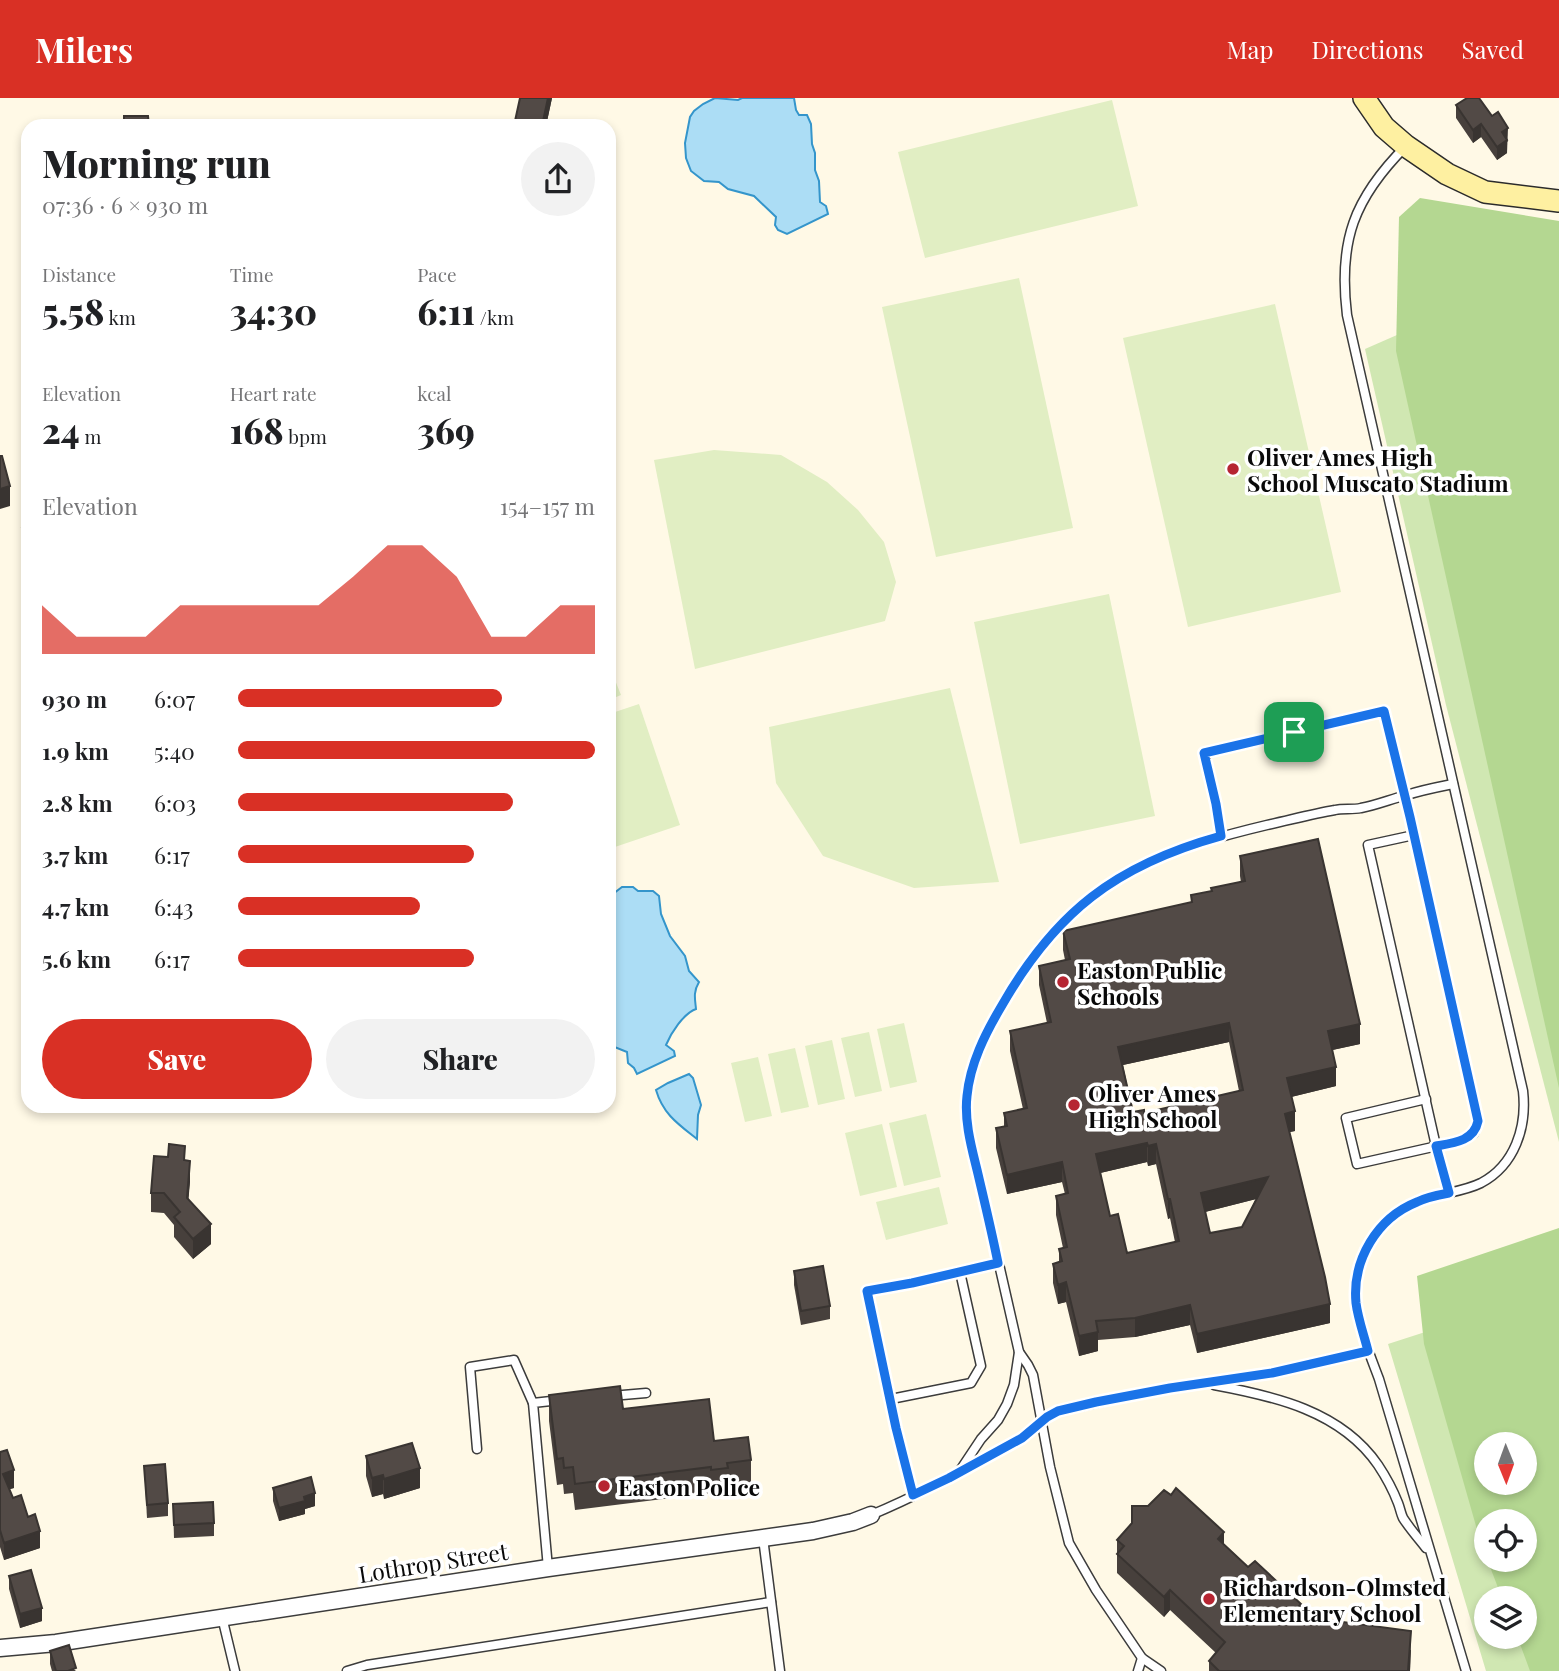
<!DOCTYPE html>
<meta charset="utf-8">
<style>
body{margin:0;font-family:"Playfair Display",serif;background:#f2f2f2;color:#202124;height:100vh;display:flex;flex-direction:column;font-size:26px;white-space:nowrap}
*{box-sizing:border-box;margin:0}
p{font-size:23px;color:#757577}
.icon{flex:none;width:38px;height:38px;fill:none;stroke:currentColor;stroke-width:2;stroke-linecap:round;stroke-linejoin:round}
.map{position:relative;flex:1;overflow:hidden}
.details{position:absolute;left:21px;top:21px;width:595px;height:994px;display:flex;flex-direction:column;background:#fff;border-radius:21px;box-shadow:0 4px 10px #0003}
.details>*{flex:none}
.needle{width:46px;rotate:179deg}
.controls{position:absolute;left:1474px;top:1334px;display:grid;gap:14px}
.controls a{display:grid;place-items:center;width:63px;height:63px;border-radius:50%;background:#fff;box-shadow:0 4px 10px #0003;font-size:35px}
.pin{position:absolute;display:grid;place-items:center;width:60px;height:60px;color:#fff;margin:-30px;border-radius:14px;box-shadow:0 4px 10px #0006}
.round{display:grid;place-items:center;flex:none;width:74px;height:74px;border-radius:37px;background:#f2f2f2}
.overview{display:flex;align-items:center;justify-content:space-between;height:119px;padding:0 21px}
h1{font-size:38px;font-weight:800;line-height:52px}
.figures{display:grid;grid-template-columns:repeat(3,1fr);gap:10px;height:119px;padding:7px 21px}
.figures div{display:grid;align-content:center}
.figures b{font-size:35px;font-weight:800}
.figures small{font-size:19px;font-weight:400}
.figures p{font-size:19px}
.chart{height:196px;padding:14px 21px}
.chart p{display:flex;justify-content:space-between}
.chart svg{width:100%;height:126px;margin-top:7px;fill:#d93025;opacity:.7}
.primary-button{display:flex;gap:14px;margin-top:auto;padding:14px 21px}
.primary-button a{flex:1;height:80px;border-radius:42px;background:#d93025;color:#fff;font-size:28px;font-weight:800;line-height:80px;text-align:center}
.primary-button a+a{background:#f2f2f2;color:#202124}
ul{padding:0 21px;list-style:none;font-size:23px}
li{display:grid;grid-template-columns:112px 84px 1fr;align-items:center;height:52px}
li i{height:18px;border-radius:9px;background:#d93025}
header{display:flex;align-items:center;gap:42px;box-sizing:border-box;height:98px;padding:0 35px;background:#d93025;color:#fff}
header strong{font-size:33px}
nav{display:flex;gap:38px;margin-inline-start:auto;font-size:24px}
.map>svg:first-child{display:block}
.green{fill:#d0e7b2;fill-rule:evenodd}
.forest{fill:#b4d791;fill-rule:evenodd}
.pitch{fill:#e1eec3}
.water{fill:#acddf5;stroke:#3495cb;stroke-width:2}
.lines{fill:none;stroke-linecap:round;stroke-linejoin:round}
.lane-casing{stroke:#3c3c3c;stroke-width:11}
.street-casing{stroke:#3c3c3c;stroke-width:19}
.secondary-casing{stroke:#2b2b2b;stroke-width:24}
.lane{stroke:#fff;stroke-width:8}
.street{stroke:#fff;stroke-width:16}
.secondary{stroke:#fef0a1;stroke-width:21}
.wall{fill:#47403c;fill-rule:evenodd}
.shaded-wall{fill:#393431}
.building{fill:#524a46;stroke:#393431;stroke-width:2;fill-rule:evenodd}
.route-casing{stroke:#fff;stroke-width:14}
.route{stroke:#1a73e8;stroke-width:9}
.poi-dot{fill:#b62532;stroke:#fff;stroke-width:2.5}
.labels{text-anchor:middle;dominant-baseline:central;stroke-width:7;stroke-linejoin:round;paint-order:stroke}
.poi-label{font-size:23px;font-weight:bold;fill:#090909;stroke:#fff;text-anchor:start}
.street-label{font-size:23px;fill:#090909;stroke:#fff}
</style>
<header>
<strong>Milers</strong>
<nav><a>Map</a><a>Directions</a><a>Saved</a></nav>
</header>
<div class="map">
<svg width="1559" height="1573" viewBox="0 0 1559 1573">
<rect width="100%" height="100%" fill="#fff9e6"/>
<g class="green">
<polygon points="1559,166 1559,1044 1446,607 1365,251"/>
<path d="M1559 1191V1573H1486L1388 1246ZM1486 1346H1524V1384H1486ZM1486 1423H1524V1461H1486ZM1486 1500H1524V1538H1486Z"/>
</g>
<g class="forest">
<polygon points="1420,100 1559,123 1559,990 1396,253 1399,119"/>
<path d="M1559 1130V1573H1530L1517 1538H1524V1500H1502L1487 1461H1524V1423H1486V1457L1480 1442 1424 1246 1417 1178ZM1486 1346H1524V1384H1486Z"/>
</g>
<g class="pitch">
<polygon points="1112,2 1138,108 925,160 898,54"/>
<polygon points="1019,180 1073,430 936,459 882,209"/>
<polygon points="1275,206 1341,494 1188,529 1123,240"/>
<polygon points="714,352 781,357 827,384 858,412 884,444 896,484 885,523 695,571 654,362"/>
<polygon points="1109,496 1155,718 1020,746 974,524"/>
<polygon points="609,567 621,597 609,602"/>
<polygon points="950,590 999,784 914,790 823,758 776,685 769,629"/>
<polygon points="639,606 680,727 609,751 609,616"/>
<polygon points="904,925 917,984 890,990 877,931"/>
<polygon points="869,934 882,993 855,999 841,940"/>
<polygon points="832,942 845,1001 818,1007 805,948"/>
<polygon points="795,950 809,1009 781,1015 768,956"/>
<polygon points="758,959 772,1018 745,1024 731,965"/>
<polygon points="926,1016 941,1079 904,1088 889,1025"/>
<polygon points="882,1026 897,1089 860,1098 845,1035"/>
<polygon points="939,1089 948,1126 886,1142 876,1104"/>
</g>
<g class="water">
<polygon points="715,0 738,2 742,0 794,0 796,12 799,17 807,17 811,26 812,46 815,55 815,72 819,83 820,104 826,108 828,116 787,136 778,132 775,127 776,119 754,98 728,91 719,84 704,83 691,73 686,60 685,45 690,19 694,13 703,6"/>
<path d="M622 789H633L638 793H653L659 798 661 816 670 838 685 858 689 873 699 884C693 894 695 901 696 911 683 916 671 935 666 947L674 953 675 958 637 976 634 970 628 965 627 954 612 948C610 941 611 918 612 910L609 907V799Z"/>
<path d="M689 976 693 980 701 1007 698 1017 697 1041C678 1026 663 1016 656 992L668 985Z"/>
</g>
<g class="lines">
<defs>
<g id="lane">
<path d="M1406 48C1354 100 1338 143 1347 217L1523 993C1527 1029 1515 1067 1481 1085 1461 1095 1436 1095 1415 1105 1377 1122 1352 1162 1356 1204 1359 1231 1370 1257 1379 1281L1466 1573"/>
<polyline points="1414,737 1368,747 1436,1048 1449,1095"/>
<polyline points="1221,738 1216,706 1204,655 1384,613 1410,719 1478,1023 1474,1035 1464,1042 1357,1066 1346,1020 1426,1001"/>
<polyline points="1019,1254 1028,1267 1033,1277 1050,1369 1069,1445 1096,1492 1142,1560 1161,1573"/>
<path d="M1214 1287C1274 1298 1341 1313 1378 1367 1386 1379 1393 1392 1398 1405 1400 1410 1401 1416 1403 1420 1410 1431 1419 1441 1426 1450"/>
<polyline points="611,1298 646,1295"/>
<polyline points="891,1301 971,1285 981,1268 960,1174"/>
<polyline points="477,1351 470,1269 514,1262 533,1305"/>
<path d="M959 1374 981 1341 998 1322 1007 1306 1014 1287 1019 1254 970 1039C968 1025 965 1011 967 997 971 962 988 929 1006 899 1022 874 1038 848 1060 827 1119 766 1187 746 1267 727 1290 722 1312 716 1335 712 1343 710 1352 712 1361 710 1377 707 1391 701 1407 697 1422 692 1438 689 1453 686"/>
<polyline points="913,1397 896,1330 867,1193 913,1185 998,1165"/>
<path d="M871 1417C922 1396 971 1369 1018 1342 1033 1334 1043 1320 1058 1313L1143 1295 1272 1275 1368 1253"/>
<polyline points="763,1440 780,1573"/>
<polyline points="548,1470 533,1305 560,1302"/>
<polyline points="222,1519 235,1573"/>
<polyline points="347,1573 367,1567 771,1504"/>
<polyline points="1138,1573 1142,1560"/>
</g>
<polyline id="street" points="0,1550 56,1545 548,1470 813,1433 853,1424 871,1417"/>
<polyline id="secondary" points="1364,0 1384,29 1406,48 1447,76 1485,94 1559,103"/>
</defs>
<use href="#lane" class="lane-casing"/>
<use href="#street" class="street-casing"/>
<use href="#secondary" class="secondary-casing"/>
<use href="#lane" class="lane"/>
<use href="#street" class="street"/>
<use href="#secondary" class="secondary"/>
</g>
<g class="wall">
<polygon points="520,0 552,0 546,28 515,28"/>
<polygon points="1456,7 1508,43 1507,44 1507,55 1497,62 1481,39 1473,45 1456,20"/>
<polygon points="28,429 28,468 25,468 22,443 22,430"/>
<path d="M1240 758 1360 946 1332 952 1336 988 1291 999 1295 1033 1289 1034 1330 1225 1197 1255 1190 1227 1135 1239 1098 1242V1253L1079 1258 1066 1204 1058 1206 1053 1185V1166L1059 1164V1151L1063 1150 1056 1117V1098L1065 1096 1062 1084 1007 1096 996 1050V1030L1004 1029V1015L1023 1011 1010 953V933L1047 925 1039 887V868L1065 862 1063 852V833L1191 805V797L1211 793 1241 784 1240 778ZM1229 944 1239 993 1144 1015 1133 1014 1123 967ZM1147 1064 1148 1068 1156 1066 1168 1121 1170 1120 1175 1144 1127 1155 1110 1118 1100 1075ZM1256 1101 1242 1129 1210 1135 1205 1114Z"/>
<polygon points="185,1063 190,1083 188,1101 211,1146 193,1161 174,1139 174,1127 164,1115 151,1114 151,1095"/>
<polygon points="794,1173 830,1208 830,1221 801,1227 794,1187"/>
<polygon points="549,1297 623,1311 714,1343 751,1362 751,1388 728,1391 728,1396 711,1398 711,1395 575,1412 573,1395 564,1396 563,1386 557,1387 549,1323"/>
<polygon points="0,1354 14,1390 9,1391 13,1400 28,1419 40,1450 4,1462 0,1449"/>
<polygon points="366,1358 420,1390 384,1401 383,1396 372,1399 366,1378"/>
<polygon points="144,1368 168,1405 168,1418 147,1420"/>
<polygon points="273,1390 315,1408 305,1411 305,1416 279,1423 273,1403"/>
<polygon points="173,1406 214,1425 214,1438 174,1440"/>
<polygon points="1117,1442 1224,1446 1301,1518 1411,1552 1410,1573 1209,1573 1209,1563 1216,1555 1170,1512 1164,1519 1117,1475"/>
<polygon points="9,1478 42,1523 20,1530 9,1491"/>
<polygon points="50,1553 76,1573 52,1573 50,1566"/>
</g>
<g class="shaded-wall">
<polygon points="548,0 552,0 546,28 542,28"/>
<polygon points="1481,26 1481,39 1473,45 1473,32"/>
<polygon points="1508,30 1507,55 1497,62 1497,49 1502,34"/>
<polygon points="10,388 10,408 0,411 0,391"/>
<polygon points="1229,925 1229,944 1118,968 1118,949"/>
<polygon points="1360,926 1360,946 1328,953 1328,933"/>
<polygon points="1336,969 1336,988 1287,1000 1287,980"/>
<polygon points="1295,1013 1295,1033 1285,1035 1285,1016"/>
<polygon points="1147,1045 1147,1064 1096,1076 1096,1056"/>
<polygon points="1156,1046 1156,1066 1148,1068 1148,1048"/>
<polygon points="190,1063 190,1083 187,1120 187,1100"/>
<polygon points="1062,1064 1062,1084 1007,1096 1007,1077"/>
<polygon points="1268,1079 1268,1098 1201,1115 1201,1095"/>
<polygon points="1168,1101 1170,1101 1170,1120 1168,1121"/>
<polygon points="211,1126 211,1146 193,1161 193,1141"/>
<polygon points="1066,1184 1066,1204 1058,1206 1058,1187"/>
<polygon points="1330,1206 1330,1225 1197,1255 1197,1236"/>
<polygon points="1190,1207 1190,1227 1135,1239 1135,1220"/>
<polygon points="1098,1234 1098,1253 1079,1258 1079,1238"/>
<polygon points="420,1370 420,1390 384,1401 384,1381"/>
<polygon points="14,1372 14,1390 3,1393 3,1376"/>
<polygon points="383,1377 383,1396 372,1399 372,1380"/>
<polygon points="315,1395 315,1408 305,1411 305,1416 279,1423 279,1410 304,1399"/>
<polygon points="40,1433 40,1450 4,1462 4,1445"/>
<polygon points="1224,1434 1224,1453 1218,1441"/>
<polygon points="1170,1492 1170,1512 1164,1519 1164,1499"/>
<polygon points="1301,1506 1301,1525 1290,1517"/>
<polygon points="42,1510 42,1523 20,1530 20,1516"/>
<polygon points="1411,1533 1410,1573 1408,1573"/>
</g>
<g class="building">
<polygon points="520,0 548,0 542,28 536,28 515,23"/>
<polygon points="1467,0 1479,0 1492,18 1498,14 1508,30 1502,34 1507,42 1497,49 1481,26 1473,32 1456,7"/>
<polygon points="124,18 148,18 149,28 124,28"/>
<polygon points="0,358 2,358 10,388 0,391"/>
<polygon points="28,429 28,455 25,455 22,430"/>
<path d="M1318 741 1360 926 1328 933 1336 969 1287 980 1295 1013 1285 1016 1325 1179 1330 1206 1197 1236 1190 1207 1135 1220 1096 1223 1098 1234 1079 1238 1066 1184 1058 1187 1053 1166 1062 1163 1059 1151 1067 1149 1056 1098 1068 1095 1062 1064 1007 1077 996 1030 1007 1028 1004 1015 1027 1010 1010 933 1051 924 1039 868 1070 861 1063 833 1192 804 1191 797 1212 793 1211 790 1245 783 1240 758ZM1229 925 1243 992 1144 1015V1012L1133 1014 1118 949ZM1147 1045 1148 1048 1156 1046 1168 1101H1170L1179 1143 1127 1155 1118 1116 1110 1118 1096 1056ZM1268 1079 1242 1129 1210 1135 1201 1095Z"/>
<polygon points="169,1046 185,1048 184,1062 190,1063 187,1100 211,1126 193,1141 174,1119 180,1114 164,1095 151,1095 154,1058 168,1059"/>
<polygon points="823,1168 830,1208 801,1213 794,1173"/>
<polygon points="620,1288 623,1311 709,1301 714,1343 748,1339 751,1362 727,1365 728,1370 711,1372 711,1369 575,1386 573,1369 564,1370 563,1360 557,1361 549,1297"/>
<polygon points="412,1345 420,1370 384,1381 383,1377 372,1380 366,1358"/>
<polygon points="7,1352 14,1372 3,1376 13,1400 21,1397 28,1419 35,1416 40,1433 4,1445 0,1432 0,1354"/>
<polygon points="165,1366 168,1405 147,1407 144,1368"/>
<polygon points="311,1379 315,1395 304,1399 305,1403 279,1410 273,1390"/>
<polygon points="1176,1390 1224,1434 1218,1441 1248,1469 1255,1463 1301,1506 1290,1517 1411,1533 1408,1573 1219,1573 1209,1563 1225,1544 1170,1492 1164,1499 1117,1456 1124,1448 1117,1442 1132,1425 1132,1408 1148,1408 1164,1392 1171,1397"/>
<polygon points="213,1404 214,1425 174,1427 173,1406"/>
<polygon points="31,1472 42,1510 20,1516 9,1478"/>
<polygon points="69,1547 76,1570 68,1573 56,1573 50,1553"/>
</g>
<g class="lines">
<defs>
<path id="route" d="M1384 613 1410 719 1478 1023C1474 1043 1454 1045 1436 1048L1449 1095C1438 1097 1427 1099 1417 1104 1377 1120 1352 1162 1356 1205 1358 1221 1364 1237 1368 1253L1272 1275 1170 1290 1096 1304 1058 1313 1047 1319 1022 1340 949 1380 913 1397 896 1330 867 1193 912 1185 998 1165C992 1135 985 1106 978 1076 972 1051 964 1024 967 998 970 966 985 936 1001 909 1055 814 1116 767 1221 738L1216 706 1204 655Z"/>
</defs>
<use href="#route" class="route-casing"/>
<use href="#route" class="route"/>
</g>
<g class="poi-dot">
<circle cx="1233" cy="371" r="7"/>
<circle cx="1063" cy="884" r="7"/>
<circle cx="1074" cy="1007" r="7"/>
<circle cx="604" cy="1388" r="7"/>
<circle cx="1209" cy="1501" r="7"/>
</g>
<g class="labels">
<g class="poi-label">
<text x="1247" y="358">Oliver Ames High<tspan x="1247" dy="26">School Muscato Stadium</tspan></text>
<text x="1077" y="871">Easton Public<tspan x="1077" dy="26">Schools</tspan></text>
<text x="1088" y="994">Oliver Ames<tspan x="1088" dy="26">High School</tspan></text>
<text x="618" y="1388">Easton Police</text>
<text x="1223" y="1488">Richardson-Olmsted<tspan x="1223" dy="26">Elementary School</tspan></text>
</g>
<g class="street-label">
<text transform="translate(433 1464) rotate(-9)">Lothrop Street</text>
</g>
</g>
</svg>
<div class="controls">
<a><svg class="needle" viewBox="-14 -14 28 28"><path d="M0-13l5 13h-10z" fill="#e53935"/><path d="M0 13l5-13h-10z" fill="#757577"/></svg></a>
<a><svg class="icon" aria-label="locate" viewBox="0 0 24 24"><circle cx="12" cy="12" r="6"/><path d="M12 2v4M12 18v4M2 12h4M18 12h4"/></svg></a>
<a><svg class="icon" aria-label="layers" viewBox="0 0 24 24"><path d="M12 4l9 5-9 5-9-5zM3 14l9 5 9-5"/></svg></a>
</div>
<div class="pin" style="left:1294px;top:634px;background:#1e9e55"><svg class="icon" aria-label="arrive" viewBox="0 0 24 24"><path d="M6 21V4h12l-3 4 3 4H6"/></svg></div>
<section class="details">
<div class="overview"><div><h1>Morning run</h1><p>07:36 · 6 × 930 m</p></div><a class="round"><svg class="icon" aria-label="share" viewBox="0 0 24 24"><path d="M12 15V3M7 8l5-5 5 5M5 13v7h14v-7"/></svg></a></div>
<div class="figures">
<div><p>Distance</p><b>5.58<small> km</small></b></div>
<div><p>Time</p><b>34:30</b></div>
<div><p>Pace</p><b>6:11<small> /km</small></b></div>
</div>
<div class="figures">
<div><p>Elevation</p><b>24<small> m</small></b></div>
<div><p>Heart rate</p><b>168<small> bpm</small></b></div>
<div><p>kcal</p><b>369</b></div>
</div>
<div class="chart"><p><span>Elevation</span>154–157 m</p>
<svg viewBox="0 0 160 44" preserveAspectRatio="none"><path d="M0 44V27L10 38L20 38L30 38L40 27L50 27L60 27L70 27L80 27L90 17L100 6L110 6L120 17L130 38L140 38L150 27L160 27V44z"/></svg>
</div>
<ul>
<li><b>930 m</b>6:07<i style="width:74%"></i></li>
<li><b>1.9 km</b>5:40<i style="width:100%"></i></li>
<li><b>2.8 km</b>6:03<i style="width:77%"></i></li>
<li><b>3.7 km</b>6:17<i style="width:66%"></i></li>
<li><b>4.7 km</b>6:43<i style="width:51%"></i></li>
<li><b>5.6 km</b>6:17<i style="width:66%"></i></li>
</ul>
<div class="primary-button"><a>Save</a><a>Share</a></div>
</section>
</div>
